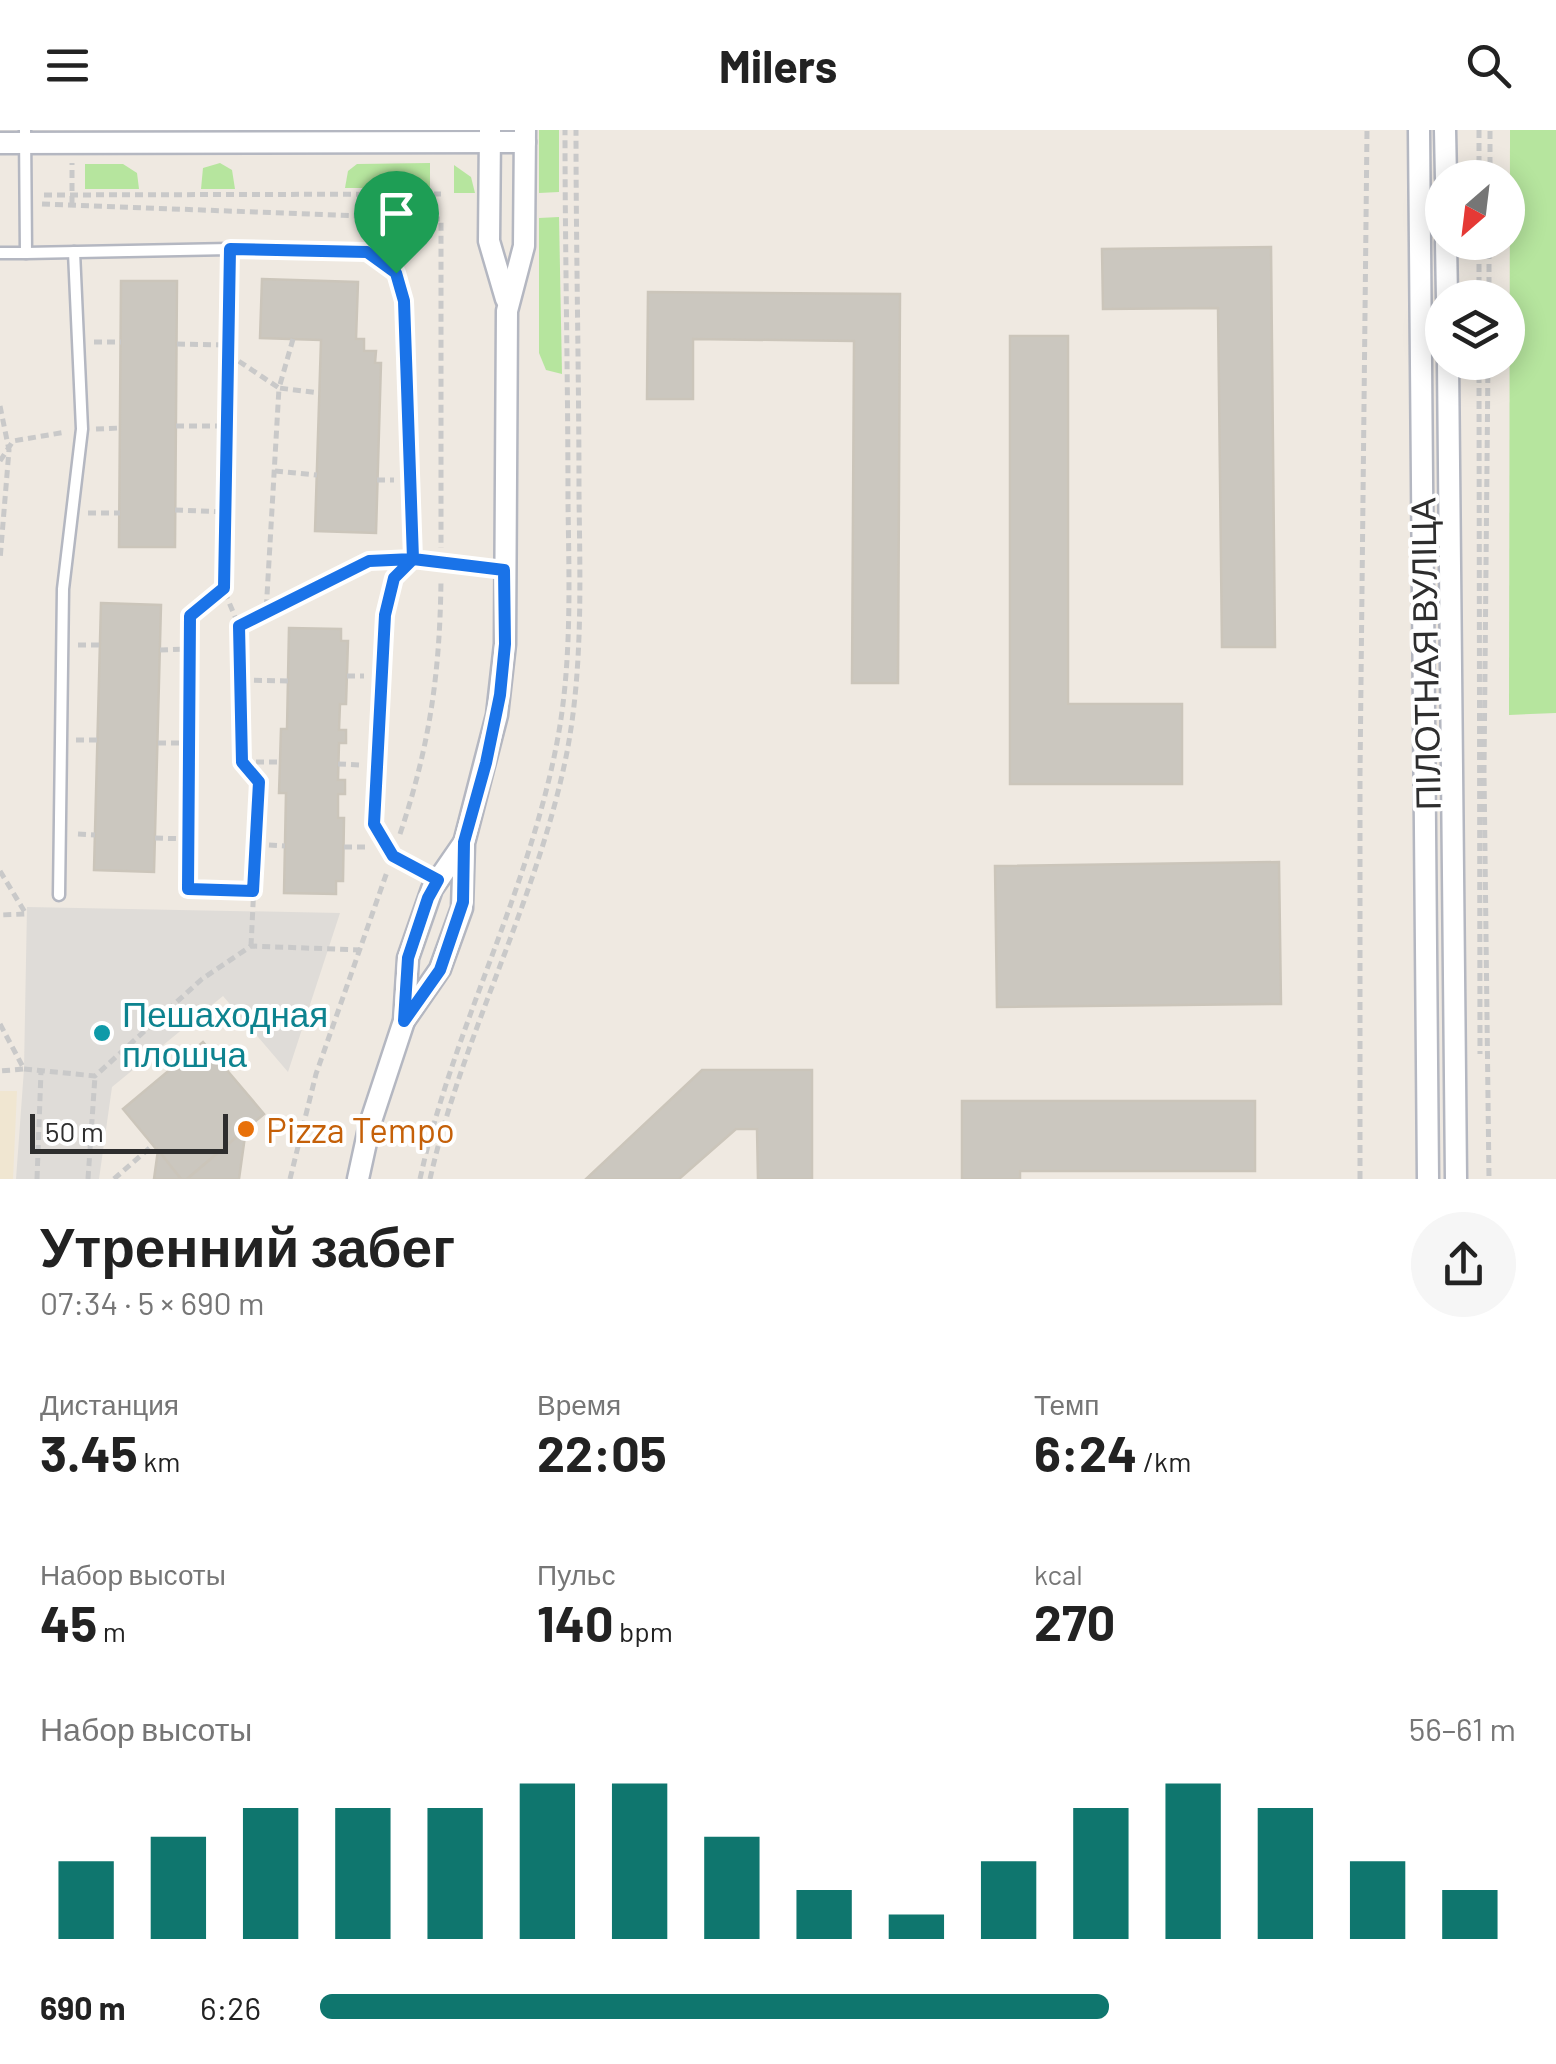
<!DOCTYPE html>
<html lang="ru">
<meta charset="utf-8">
<style>
body{margin:0;font-family:Barlow,sans-serif;background:#f6f6f6;color:#222;height:100vh;display:flex;flex-direction:column;font-size:38px;white-space:nowrap}
*{box-sizing:border-box;margin:0}
p{font-size:32px;color:#767676}
.icon{flex:none;width:55px;height:55px;fill:none;stroke:currentColor;stroke-width:2;stroke-linecap:round;stroke-linejoin:round}
.map{position:relative;height:1049px;overflow:hidden}
.drawer{display:flex;flex-direction:column;background:#fff;flex:1}
.drawer>*{flex:none}
.needle{width:65px;rotate:208deg}
.tools{position:absolute;left:1425px;top:30px;display:grid;gap:20px}
.tools a{display:grid;place-items:center;width:100px;height:100px;border-radius:50%;background:#fff;box-shadow:0 5px 25px #0003;font-size:50px}
.scale{position:absolute;left:30px;bottom:25px;width:198px;box-sizing:border-box;padding-left:10px;border:5px solid #2e2e2e;border-top:0;font-size:28px;line-height:35px;white-space:nowrap;color:#2e2e2e;-webkit-text-stroke:8px #fff;paint-order:stroke}
.pin{position:absolute;display:grid;place-items:center;width:85px;height:85px;color:#fff;margin:-102px -42px;border-radius:50% 50% 50% 0;rotate:-45deg;box-shadow:0 0 10px #0007}
.pin .icon{rotate:45deg}
.round{display:grid;place-items:center;flex:none;width:105px;height:105px;border-radius:52px;background:#f6f6f6}
.head{display:flex;align-items:center;justify-content:space-between;height:170px;padding:0 40px}
h1{font-size:55px;font-weight:700;line-height:75px}
.stats{display:grid;grid-template-columns:repeat(3,1fr);gap:15px;height:170px;padding:10px 40px}
.stats div{display:grid;align-content:center}
.stats b{font-size:50px;font-weight:700}
.stats small{font-size:28px;font-weight:400}
.stats p{font-size:28px}
.chart{height:280px;padding:20px 40px}
.chart p{display:flex;justify-content:space-between}
.chart svg{width:100%;height:180px;margin-top:10px;stroke:#0f766e;stroke-width:6}
ul{padding:0 40px;list-style:none;font-size:32px}
li{display:grid;grid-template-columns:160px 120px 1fr;align-items:center;height:75px}
li i{height:25px;border-radius:12px;background:#0f766e}
header{display:flex;justify-content:space-between;align-items:center;height:130px;padding:0 40px;background:#fff;font-size:45px;font-weight:700}
.map>svg:first-child{display:block}
.education{fill:#f0e6d1}
.green{fill:#b6e59e}
.plaza{fill:#dfdcd8}
.building{fill:#cbc7bf;stroke:#cbc5ba;stroke-width:2.5}
.lines{fill:none;stroke-linecap:round;stroke-linejoin:round}
.service-casing{stroke:#b4b7c1;stroke-width:15}
.minor-casing{stroke:#b4b7c1;stroke-width:25}
.path{stroke:#c9c9c9;stroke-width:5;stroke-dasharray:8 5;stroke-linecap:butt}
.service{stroke:#fff;stroke-width:10}
.minor{stroke:#fff;stroke-width:20}
.route-casing{stroke:#fff;stroke-width:20}
.route{stroke:#1a73e8;stroke-width:12}
.culture-dot{fill:#0f9aa8;stroke:#fff;stroke-width:4}
.food-dot{fill:#e8710a;stroke:#fff;stroke-width:4}
.labels{text-anchor:middle;dominant-baseline:central;stroke-width:8;stroke-linejoin:round;paint-order:stroke}
.street-label{font-size:35px;fill:#2e2e2e;stroke:#fff}
.culture-label{font-size:35px;fill:#0d838f;stroke:#fff;text-anchor:start}
.food-label{font-size:35px;fill:#c56008;stroke:#fff;text-anchor:start}
</style>
<header><svg class="icon" aria-label="menu" viewBox="0 0 24 24"><path d="M4 6h16M4 12h16M4 18h16"/></svg>Milers<svg class="icon" aria-label="search" viewBox="0 0 24 24"><circle cx="10" cy="10" r="6"/><path d="M15 15l6 6"/></svg></header>
<div class="map">
<svg width="1556" height="1049" viewBox="0 0 1556 1049">
<rect width="100%" height="100%" fill="#efe9e1"/>
<polygon class="education" points="0,961 17,961 13,1049 0,1049"/>
<g class="green">
<polygon points="539,0 559,0 559,62 539,63"/>
<polygon points="1510,0 1556,0 1556,583 1509,585"/>
<polygon points="220,33 232,40 235,59 201,59 203,38"/>
<polygon points="430,33 430,58 345,58 348,41 357,34"/>
<polygon points="85,34 123,34 137,43 139,59 85,59"/>
<polygon points="454,35 471,47 475,63 454,63"/>
<polygon points="559,87 562,244 546,240 539,223 539,88"/>
</g>
<polygon class="plaza" points="27,777 340,783 288,942 223,866 112,957 99,1049 16,1049 24,939"/>
<g class="building">
<polygon points="1271,117 1275,517 1222,517 1218,178 1103,179 1102,119"/>
<polygon points="262,149 358,152 356,209 364,209 364,221 376,221 375,233 381,233 376,403 315,401 321,210 260,208"/>
<polygon points="121,151 177,151 175,417 119,417"/>
<polygon points="648,162 900,164 898,553 852,553 854,211 693,209 693,269 647,269"/>
<polygon points="1010,206 1068,206 1068,574 1182,574 1182,654 1010,654"/>
<polygon points="101,473 161,475 154,742 94,740"/>
<polygon points="289,498 341,499 341,511 348,511 346,574 340,574 339,600 346,600 346,613 339,613 338,650 345,650 345,664 338,664 338,688 344,688 343,751 336,751 336,764 284,763 286,663 279,663 280,632 281,599 287,599"/>
<polygon points="1279,732 1281,874 997,877 995,736"/>
<polygon points="203,912 264,984 187,1049 181,1049 123,979"/>
<polygon points="702,940 812,940 812,1049 758,1049 757,999 736,999 679,1049 586,1049"/>
<polygon points="962,971 1255,971 1255,1041 1020,1041 1020,1049 962,1049"/>
<polygon points="246,999 239,1049 187,1049"/>
<polygon points="158,1020 181,1049 154,1049"/>
</g>
<g class="lines">
<defs>
<g id="service">
<polyline points="0,123 26,123 25,0"/>
<polyline points="26,123 230,119 367,123 396,143 404,171 413,429 394,448 385,485 375,695 393,727 438,750"/>
<polyline points="413,429 504,440"/>
<polyline points="59,765 63,459 82,299 74,122"/>
</g>
<g id="minor">
<polyline points="1419,0 1428,1049"/>
<polyline points="1445,0 1446,48"/>
<polyline points="490,1 489,111 506,169"/>
<polyline points="0,13 525,12"/>
<polyline points="1446,112 1447,168"/>
<polyline points="1448,232 1456,1049"/>
<polyline points="404,891 440,839 462,778 464,713 497,585 505,514 507,181 524,116 525,0"/>
<polyline points="358,1049 370,994 404,891 408,828 432,759 463,714"/>
</g>
</defs>
<use href="#service" class="service-casing"/>
<use href="#minor" class="minor-casing"/>
<g class="path">
<polyline points="1479,0 1479,48"/>
<polyline points="1490,48 1490,0"/>
<polyline points="44,65 441,64"/>
<polyline points="42,74 441,89 441,418"/>
<polyline points="72,74 72,33"/>
<polyline points="229,137 223,458 239,496"/>
<polyline points="1479,168 1479,112"/>
<polyline points="1489,168 1489,112"/>
<polyline points="293,209 279,258 319,263"/>
<polyline points="94,212 121,212"/>
<polyline points="177,214 228,215"/>
<polyline points="228,224 279,258 266,483"/>
<polyline points="1479,232 1480,924"/>
<polyline points="1488,232 1484,642 1489,1049"/>
<polyline points="0,276 9,320 0,430"/>
<polyline points="176,296 227,296"/>
<polyline points="96,299 120,298"/>
<polyline points="0,331 13,311 66,302"/>
<polyline points="275,341 317,345"/>
<polyline points="377,350 394,350"/>
<polyline points="175,380 226,382"/>
<polyline points="88,383 120,383"/>
<polyline points="223,458 190,486 188,759 253,761"/>
<polyline points="78,515 100,515"/>
<polyline points="160,520 190,519"/>
<polyline points="347,546 364,546"/>
<polyline points="241,550 288,551"/>
<polyline points="76,610 98,610"/>
<polyline points="158,613 189,613"/>
<polyline points="243,632 280,632"/>
<polyline points="338,634 360,635"/>
<polyline points="78,704 95,705"/>
<path d="M400 704C430 615 440 542 441 449"/>
<polyline points="155,708 189,709"/>
<polyline points="256,714 285,716"/>
<polyline points="344,717 366,717"/>
<polyline points="0,741 26,784 0,785"/>
<polyline points="251,816 259,652 242,632 239,496 369,431 385,430"/>
<polyline points="0,894 24,939 0,941"/>
<polyline points="24,939 95,946 202,849 251,816 360,820"/>
<polyline points="37,1049 41,941"/>
<polyline points="88,1049 95,946"/>
<polyline points="114,1049 153,1015"/>
<polyline points="290,1049 316,944 387,742"/>
<path d="M420 1049C453 898 530 760 558 607 572 530 569 450 568 372 568 248 565 124 565 0"/>
<path d="M430 1049C463 903 538 769 567 622 583 538 580 450 579 365 579 243 576 122 576 0"/>
<polyline points="1360,1049 1360,644 1367,0"/>
</g>
<use href="#service" class="service"/>
<use href="#minor" class="minor"/>
</g>
<g class="lines">
<defs>
<polyline id="route" points="396,143 367,122 230,119 224,458 190,486 188,759 253,761 259,652 242,632 239,496 369,431 413,429 504,440 505,514 500,565 486,633 464,712 463,772 440,840 404,891 408,828 428,768 438,750 393,726 374,694 385,485 394,448 413,429 404,171 396,143"/>
</defs>
<use href="#route" class="route-casing"/>
<use href="#route" class="route"/>
</g>
<circle class="culture-dot" cx="102" cy="903" r="10"/>
<circle class="food-dot" cx="246" cy="999" r="10"/>
<g class="labels">
<g class="street-label">
<text transform="translate(1424 524) rotate(-91)">ПІЛОТНАЯ ВУЛІЦА</text>
</g>
<g class="culture-label">
<text x="122" y="883">Пешаходная<tspan x="122" dy="40">плошча</tspan></text>
</g>
<g class="food-label">
<text x="266" y="999">Pizza Tempo</text>
</g>
</g>
</svg>
<div class="tools">
<a><svg class="needle" viewBox="-14 -14 28 28"><path d="M0-13l5 13h-10z" fill="#e53935"/><path d="M0 13l5-13h-10z" fill="#767676"/></svg></a>
<a><svg class="icon" aria-label="layers" viewBox="0 0 24 24"><path d="M12 4l9 5-9 5-9-5zM3 14l9 5 9-5"/></svg></a>
</div>
<div class="scale">50 m</div>
<div class="pin" style="left:396px;top:143px;background:#1e9e55"><svg class="icon" aria-label="arrive" viewBox="0 0 24 24"><path d="M6 21V4h12l-3 4 3 4H6"/></svg></div>
</div>
<section class="drawer">
<div class="head"><div><h1>Утренний забег</h1><p>07:34 · 5 × 690 m</p></div><a class="round"><svg class="icon" aria-label="share" viewBox="0 0 24 24"><path d="M12 15V3M7 8l5-5 5 5M5 13v7h14v-7"/></svg></a></div>
<div class="stats">
<div><p>Дистанция</p><b>3.45<small> km</small></b></div>
<div><p>Время</p><b>22:05</b></div>
<div><p>Темп</p><b>6:24<small> /km</small></b></div>
</div>
<div class="stats">
<div><p>Набор высоты</p><b>45<small> m</small></b></div>
<div><p>Пульс</p><b>140<small> bpm</small></b></div>
<div><p>kcal</p><b>270</b></div>
</div>
<div class="chart"><p><span>Набор высоты</span>56–61 m</p>
<svg viewBox="0 0 160 44" preserveAspectRatio="none"><path d="M5 44V25M15 44V19M25 44V12M35 44V12M45 44V12M55 44V6M65 44V6M75 44V19M85 44V32M95 44V38M105 44V25M115 44V12M125 44V6M135 44V12M145 44V25M155 44V32"/></svg>
</div>
<ul>
<li><b>690 m</b>6:26<i style="width:66%"></i></li>
</ul>
</section>
